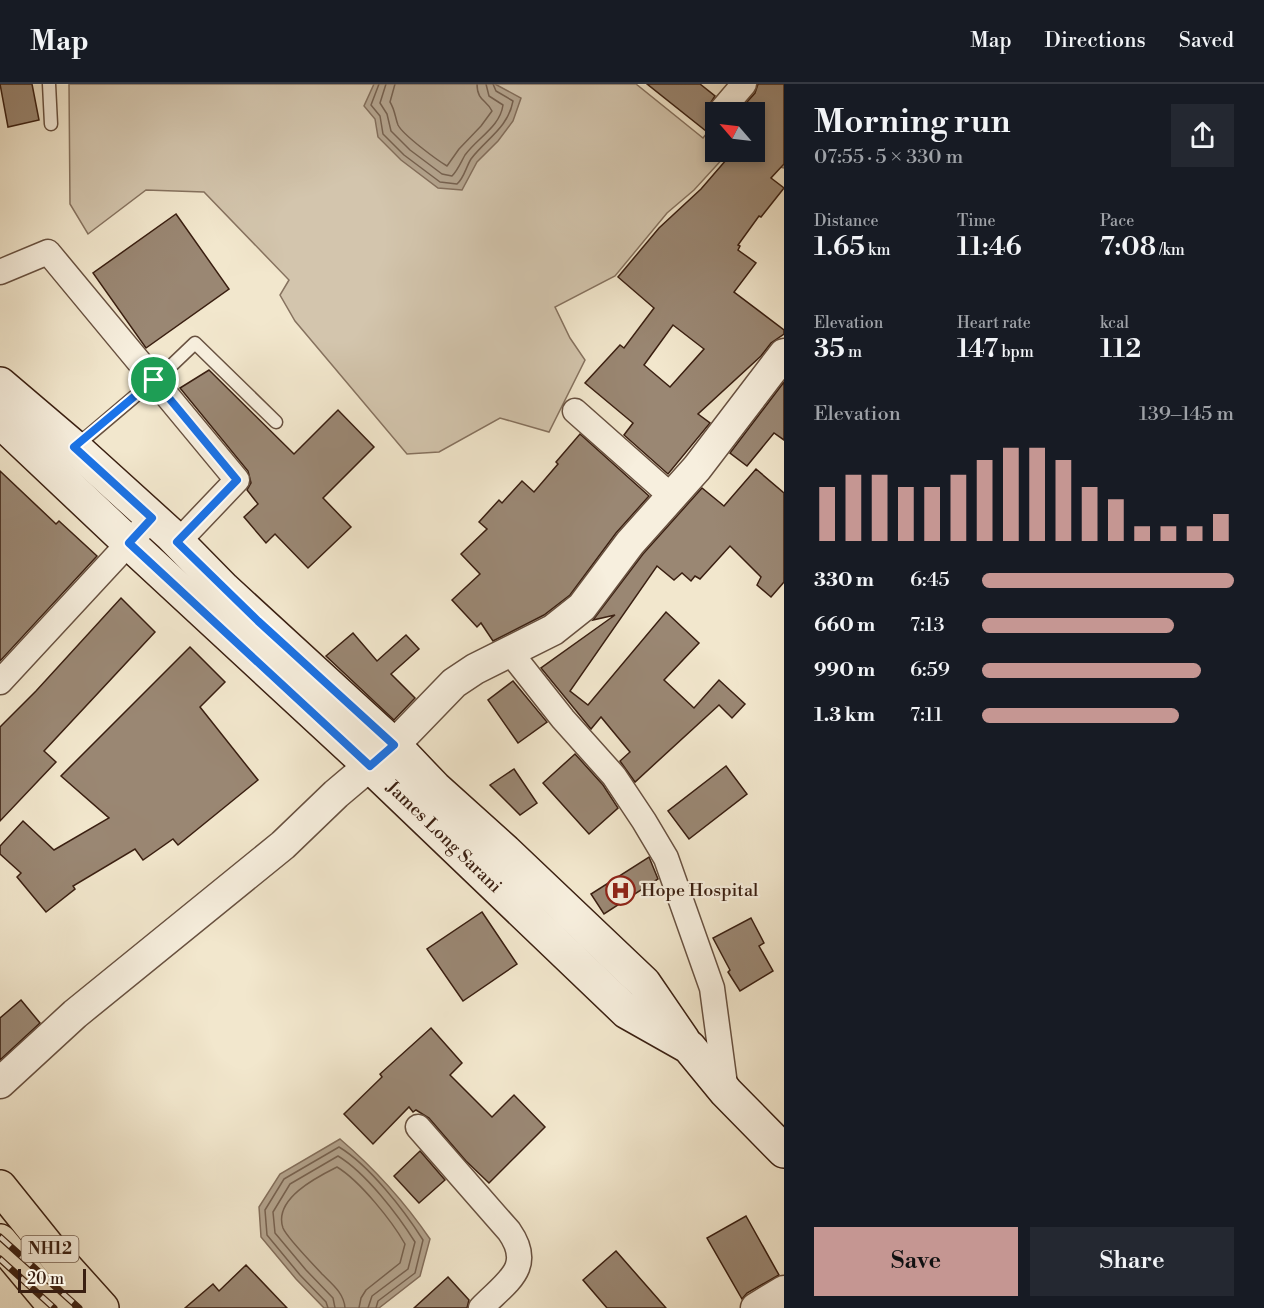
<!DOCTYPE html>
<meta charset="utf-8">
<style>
body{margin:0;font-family:"Libre Bodoni",serif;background:#242831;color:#f1f3f6;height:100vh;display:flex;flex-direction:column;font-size:22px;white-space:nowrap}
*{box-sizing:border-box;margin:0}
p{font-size:20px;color:#9ea1a6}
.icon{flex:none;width:33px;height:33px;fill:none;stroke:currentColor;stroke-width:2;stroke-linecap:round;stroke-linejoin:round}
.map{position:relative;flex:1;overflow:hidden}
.panel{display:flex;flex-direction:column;background:#171b24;width:480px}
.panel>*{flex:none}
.needle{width:39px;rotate:298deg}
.fabs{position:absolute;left:705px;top:18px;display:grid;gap:12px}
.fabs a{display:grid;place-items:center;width:60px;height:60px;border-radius:0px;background:#171b24;box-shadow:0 3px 9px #0003;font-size:30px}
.scale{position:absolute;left:18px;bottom:15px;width:68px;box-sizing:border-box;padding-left:6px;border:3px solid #3a1f11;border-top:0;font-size:16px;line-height:21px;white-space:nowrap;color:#3a1f11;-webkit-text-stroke:4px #f7efde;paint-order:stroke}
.pin{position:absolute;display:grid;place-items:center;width:51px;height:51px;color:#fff;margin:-26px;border:3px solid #fff;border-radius:50%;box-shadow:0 2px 6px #0007}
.round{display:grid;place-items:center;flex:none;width:63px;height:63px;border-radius:0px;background:#242831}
.overview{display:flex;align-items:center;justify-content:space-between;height:102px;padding:0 30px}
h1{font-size:33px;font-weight:600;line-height:45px}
.metrics{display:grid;grid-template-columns:repeat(3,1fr);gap:9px;height:102px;padding:6px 30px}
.metrics div{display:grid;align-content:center}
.metrics b{font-size:26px;font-weight:600}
.metrics small{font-size:16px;font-weight:400}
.metrics p{font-size:16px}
.chart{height:168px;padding:12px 30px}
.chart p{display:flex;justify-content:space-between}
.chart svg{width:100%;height:108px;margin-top:6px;stroke:#c59692;stroke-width:6}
.action{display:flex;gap:12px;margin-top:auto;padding:12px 30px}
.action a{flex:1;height:69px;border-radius:0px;background:#c59692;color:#111;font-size:24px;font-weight:600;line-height:69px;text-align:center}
.action a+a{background:#242831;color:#f1f3f6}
ul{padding:0 30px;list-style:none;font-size:20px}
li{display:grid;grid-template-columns:96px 72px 1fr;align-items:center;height:45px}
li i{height:15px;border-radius:8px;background:#c59692}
header{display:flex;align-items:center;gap:36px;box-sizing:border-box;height:84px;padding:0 30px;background:#171b24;border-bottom:2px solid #363941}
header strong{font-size:28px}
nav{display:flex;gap:33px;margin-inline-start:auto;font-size:21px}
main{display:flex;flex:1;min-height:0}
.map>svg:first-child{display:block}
.green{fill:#d3c5ad;stroke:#86725f;stroke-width:1.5}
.water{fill:#b3a38d;stroke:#836e5b;stroke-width:1.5}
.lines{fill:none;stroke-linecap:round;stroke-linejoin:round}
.shore{stroke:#76614f;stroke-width:1.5}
.building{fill:#9a8773;stroke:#3a1f11;stroke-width:1.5;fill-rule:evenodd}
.service-casing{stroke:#685140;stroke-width:15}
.minor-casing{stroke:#685140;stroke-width:27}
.tertiary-casing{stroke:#685140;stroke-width:33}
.secondary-casing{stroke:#3a1f11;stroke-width:36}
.trunk-casing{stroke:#3a1f11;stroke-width:36}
.service{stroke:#f7efde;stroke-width:12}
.minor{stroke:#f7efde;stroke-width:24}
.tertiary{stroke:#f7efde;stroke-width:30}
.secondary{stroke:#f7efde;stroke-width:33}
.trunk{stroke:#f2e7cd;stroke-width:33}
.rail-casing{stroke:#3a1f11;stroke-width:7}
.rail{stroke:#f7efde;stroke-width:4.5;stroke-dasharray:14;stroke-linecap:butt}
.route-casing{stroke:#fff;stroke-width:12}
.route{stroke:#1a73e8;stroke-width:8}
.labels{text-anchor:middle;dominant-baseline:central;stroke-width:4.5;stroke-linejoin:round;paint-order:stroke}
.shield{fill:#f7efde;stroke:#735d4e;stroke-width:1.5}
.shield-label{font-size:16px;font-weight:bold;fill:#3a1f11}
.street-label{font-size:18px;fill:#3a1f11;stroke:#f7efde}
.poi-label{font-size:18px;fill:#3a1f11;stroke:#f7efde;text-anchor:start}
</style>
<header>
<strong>Map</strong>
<nav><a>Map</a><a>Directions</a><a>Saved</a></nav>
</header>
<main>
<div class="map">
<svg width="784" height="1224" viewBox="0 0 784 1224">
<rect width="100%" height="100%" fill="#f2e7cd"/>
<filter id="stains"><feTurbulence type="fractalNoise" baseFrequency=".00333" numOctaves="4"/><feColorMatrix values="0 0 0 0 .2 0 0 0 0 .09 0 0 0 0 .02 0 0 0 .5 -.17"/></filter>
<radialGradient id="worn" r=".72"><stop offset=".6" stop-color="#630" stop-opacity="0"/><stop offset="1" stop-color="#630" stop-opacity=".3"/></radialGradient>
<polygon class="green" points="69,0 636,0 703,54 715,39 716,68 754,68 754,28 724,28 747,0 773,0 784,6 784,84 726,71 694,106 667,129 615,192 555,223 570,254 585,276 549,348 500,334 439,368 407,370 295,237 280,211 289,196 204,108 146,106 88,150 70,120"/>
<g class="water">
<polygon points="374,0 495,0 521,14 513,37 498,57 477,78 462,106 438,104 401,76 378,53 375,35 364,22"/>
<path d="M340 1055C375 1085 404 1117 430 1155L420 1192 379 1224H324L296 1195 261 1153 259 1123 280 1090Z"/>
</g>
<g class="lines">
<g class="shore">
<path d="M379 0 371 21 380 32 383 50 404 71 440 98 457 100C464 94 466 83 471 75 486 55 508 44 513 17L496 7 493 0"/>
<path d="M386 0 380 19 387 30 391 47 410 66 442 90 452 92C458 86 461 78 465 71 477 54 500 43 503 21L489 12 486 0"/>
<path d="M395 0 390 18C395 26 395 33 398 41 403 51 437 76 447 82L459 65 481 42 492 27C487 16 477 17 477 0"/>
<path d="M328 1224 326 1218 300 1191 267 1151 265 1126 284 1095 339 1063C369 1081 404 1126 423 1156L415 1189 378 1217 376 1224"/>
<path d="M335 1224 333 1214 306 1186 275 1149 273 1128 290 1100 338 1072C366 1089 398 1131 415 1158L408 1185 372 1212 368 1224"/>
<path d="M345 1224C344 1209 332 1200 322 1190 314 1181 287 1154 283 1144 273 1115 317 1093 337 1083 360 1097 392 1137 405 1160L400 1179 366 1206 361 1214 359 1224"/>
</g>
</g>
<g class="building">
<polygon points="0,0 32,0 39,36 8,43"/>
<polygon points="647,0 700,0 715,12 706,26 707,33 716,41 716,55"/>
<path d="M758 0H784V80L771 94 784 104 761 133 759 132 738 161 740 162 738 166 756 179 734 208 784 246V250L771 259 761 272 698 330 710 339 668 390 624 351 633 339 585 299 620 261 624 264 654 224 618 193 659 144 701 105 733 68H754V28H738L755 9ZM673 241 704 265 670 303 644 281Z"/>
<polygon points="176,130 229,205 146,264 93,189"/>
<polygon points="209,286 294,370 338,326 374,363 323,414 351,443 308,484 275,450 266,459 244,433 258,420 247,406 251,399 248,387 180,304"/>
<polygon points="784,298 784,356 774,349 747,382 730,369"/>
<polygon points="580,350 649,412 616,449 570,511 544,531 493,557 481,539 477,543 452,516 480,490 461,470 487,445 479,438 499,416 502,419 522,397 534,408 558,380 556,378"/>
<polygon points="756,385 784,409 784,498 771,513 757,501 761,493 730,462 700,495 695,492 691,497 682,489 674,496 657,482 570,607 588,621 666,528 699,559 664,596 694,624 719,596 745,620 732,634 719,621 635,698 620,677 630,668 601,633 591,645 541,584 615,531 593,536 643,470 702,404 724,422"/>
<polygon points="0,387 56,440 59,437 97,472 0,577"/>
<polygon points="121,514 155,548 44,667 56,678 0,737 0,643 36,607"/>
<polygon points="353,549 377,577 406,551 419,565 391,590 415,614 394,636 326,572"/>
<polygon points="190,563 225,598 200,623 258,696 178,761 173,755 143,776 135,765 73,802 75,805 46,828 17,793 21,789 0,770 0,762 23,737 54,766 109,734 61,692"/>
<polygon points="513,597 547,638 518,659 488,616"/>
<polygon points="575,670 603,701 618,724 589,750 543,699"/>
<polygon points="726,682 747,710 689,755 668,727"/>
<polygon points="514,685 537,719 520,731 490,701"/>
<polygon points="649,773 658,795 604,830 591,810"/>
<polygon points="482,828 517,880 463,917 427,865"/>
<polygon points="751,834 764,859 759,862 773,887 740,907 728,888 730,886 713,854"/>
<polygon points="21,916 40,939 0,976 0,934"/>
<polygon points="431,944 462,979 450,991 492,1033 514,1011 545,1043 489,1099 466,1077 429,1034 416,1026 413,1028 409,1023 373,1060 344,1030 382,993 380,990"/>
<polygon points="420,1067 445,1096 419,1119 394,1092"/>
<polygon points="746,1132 779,1191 747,1209 742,1215 707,1154"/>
<polygon points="616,1167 666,1224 607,1224 583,1196"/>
<polygon points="246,1181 287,1224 185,1224 213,1200 219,1207"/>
<polygon points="448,1193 469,1216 467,1224 414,1224"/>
</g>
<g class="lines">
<defs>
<g id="service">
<polyline points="49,0 51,40"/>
<polyline points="75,363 173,280 195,259 276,338"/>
</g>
<g id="minor">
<polyline points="720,28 744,0"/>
<polyline points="0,188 48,168 237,396 178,458"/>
<polyline points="575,327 671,412"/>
<polyline points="510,568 563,635 614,692 644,737 666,774 712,904 726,1008"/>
<polyline points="0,598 152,434"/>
<path d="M418 1043 509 1147C535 1184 506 1198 481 1224"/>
</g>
<g id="tertiary">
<polyline points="0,999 75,930 283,761 336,710 394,661 454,599 475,585 553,546 582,523 630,459 697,384 784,270"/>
<polyline points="756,1224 784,1207"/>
</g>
<g id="secondary">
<polyline points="0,300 74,363 170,450 224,505 394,661 435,704 505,767 644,899 683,956"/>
<polyline points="0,337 129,459 370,682 627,928 689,963 726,1008 784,1067"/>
</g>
<g id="trunk">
<polyline points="0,1103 57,1174 102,1224"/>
<polyline points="0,1157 56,1224"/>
</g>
</defs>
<use href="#service" class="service-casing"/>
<use href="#minor" class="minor-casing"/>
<use href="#tertiary" class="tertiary-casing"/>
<use href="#secondary" class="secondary-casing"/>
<use href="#trunk" class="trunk-casing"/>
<use href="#service" class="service"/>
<use href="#minor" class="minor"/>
<use href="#tertiary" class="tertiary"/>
<use href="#secondary" class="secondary"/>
<use href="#trunk" class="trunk"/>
<defs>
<g id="rail">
<polyline points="0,1153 79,1224"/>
<polyline points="0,1175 54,1224"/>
</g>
</defs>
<use href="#rail" class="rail-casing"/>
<use href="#rail" class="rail"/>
</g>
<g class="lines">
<defs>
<polygon id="route" points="154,296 237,396 177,458 258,537 394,661 370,682 129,459 152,434 74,363"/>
</defs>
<use href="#route" class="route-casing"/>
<use href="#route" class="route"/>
</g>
<defs>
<symbol id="hospital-ring" viewBox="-11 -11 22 22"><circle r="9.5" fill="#f7efde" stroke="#8f2418" stroke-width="1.5"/><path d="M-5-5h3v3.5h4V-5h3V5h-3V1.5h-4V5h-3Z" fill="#8f2418"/></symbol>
</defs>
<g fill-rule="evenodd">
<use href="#hospital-ring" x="604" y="790" width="33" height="33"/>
</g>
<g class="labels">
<rect class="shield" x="21.5" y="1152" width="57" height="26" rx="4.5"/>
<g class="shield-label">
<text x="50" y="1165">NH12</text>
</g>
<g class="street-label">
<text transform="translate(444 753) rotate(44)">James Long Sarani</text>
</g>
<g class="poi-label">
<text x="641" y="806">Hope Hospital</text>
</g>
</g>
<rect width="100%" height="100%" filter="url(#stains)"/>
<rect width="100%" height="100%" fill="url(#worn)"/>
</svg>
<div class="fabs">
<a><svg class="needle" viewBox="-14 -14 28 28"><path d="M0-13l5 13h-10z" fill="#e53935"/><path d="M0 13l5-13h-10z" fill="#9ea1a6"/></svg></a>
</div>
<div class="scale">20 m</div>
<div class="pin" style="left:154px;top:296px;background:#1e9e55"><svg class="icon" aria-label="arrive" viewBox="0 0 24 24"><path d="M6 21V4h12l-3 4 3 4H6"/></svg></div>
</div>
<section class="panel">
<div class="overview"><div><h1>Morning run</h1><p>07:55 · 5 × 330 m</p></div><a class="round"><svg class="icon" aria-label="share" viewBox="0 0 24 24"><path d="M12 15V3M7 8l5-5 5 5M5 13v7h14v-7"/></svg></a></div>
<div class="metrics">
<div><p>Distance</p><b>1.65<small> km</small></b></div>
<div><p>Time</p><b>11:46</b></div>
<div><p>Pace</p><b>7:08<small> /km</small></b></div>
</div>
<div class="metrics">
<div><p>Elevation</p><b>35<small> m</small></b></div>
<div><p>Heart rate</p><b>147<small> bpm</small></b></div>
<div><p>kcal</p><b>112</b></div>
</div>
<div class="chart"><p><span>Elevation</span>139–145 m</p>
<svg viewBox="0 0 160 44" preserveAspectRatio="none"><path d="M5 44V22M15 44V17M25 44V17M35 44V22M45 44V22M55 44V17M65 44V11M75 44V6M85 44V6M95 44V11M105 44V22M115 44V27M125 44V38M135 44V38M145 44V38M155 44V33"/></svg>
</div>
<ul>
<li><b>330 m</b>6:45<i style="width:100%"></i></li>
<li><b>660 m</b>7:13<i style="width:76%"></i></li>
<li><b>990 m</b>6:59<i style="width:87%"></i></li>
<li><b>1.3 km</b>7:11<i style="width:78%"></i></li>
</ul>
<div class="action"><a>Save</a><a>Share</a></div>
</section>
</main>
